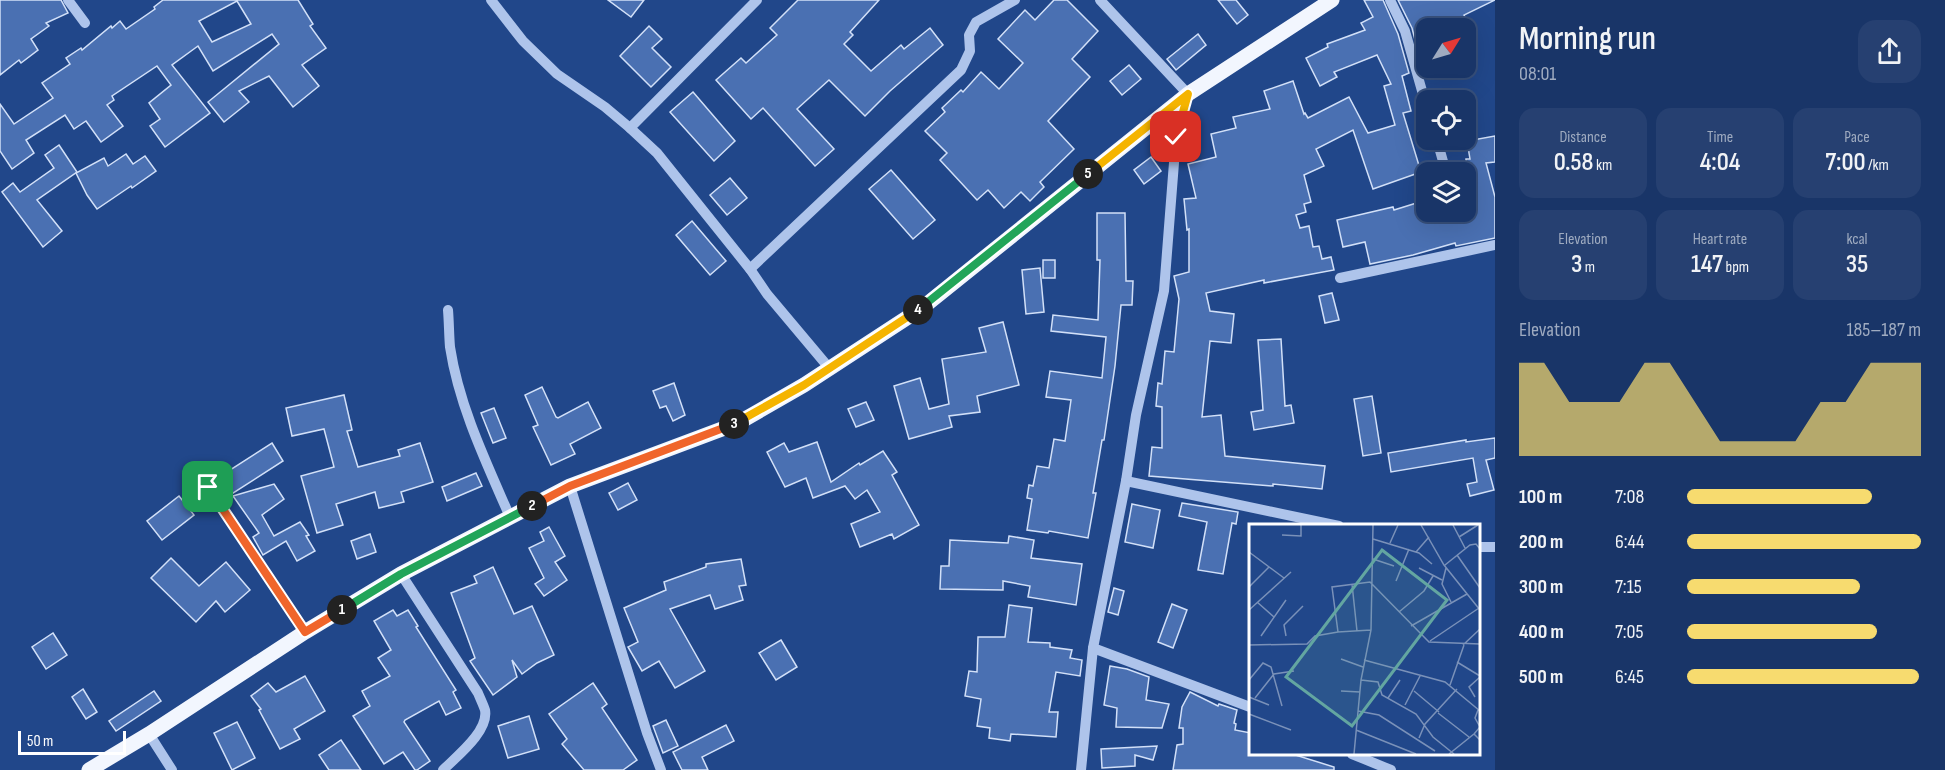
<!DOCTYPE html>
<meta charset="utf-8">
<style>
body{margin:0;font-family:"Sofia Sans Condensed",sans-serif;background:#264071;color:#f1f3f6;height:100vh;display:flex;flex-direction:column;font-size:22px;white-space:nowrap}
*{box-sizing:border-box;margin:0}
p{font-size:20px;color:#9fabc0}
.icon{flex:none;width:33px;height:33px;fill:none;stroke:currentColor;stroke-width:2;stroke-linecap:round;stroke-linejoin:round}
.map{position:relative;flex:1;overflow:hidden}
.drawer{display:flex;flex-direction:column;background:#193568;width:450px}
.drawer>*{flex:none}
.needle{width:39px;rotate:53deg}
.controls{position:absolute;left:1416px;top:18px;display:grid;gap:12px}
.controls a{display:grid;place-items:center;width:60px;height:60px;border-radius:12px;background:#193568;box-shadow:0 6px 24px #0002,0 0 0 2px #37507c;font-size:30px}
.scale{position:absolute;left:18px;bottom:15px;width:108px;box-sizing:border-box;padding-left:6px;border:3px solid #fff;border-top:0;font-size:16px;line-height:21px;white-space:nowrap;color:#fff;-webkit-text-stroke:4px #21478a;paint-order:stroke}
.pin{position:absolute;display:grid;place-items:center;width:51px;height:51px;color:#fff;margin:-26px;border-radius:12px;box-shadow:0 3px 9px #0006}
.km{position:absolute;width:30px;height:30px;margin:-15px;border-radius:50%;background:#222;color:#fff;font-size:16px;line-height:30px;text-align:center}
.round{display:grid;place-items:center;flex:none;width:63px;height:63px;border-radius:18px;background:#264071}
.headline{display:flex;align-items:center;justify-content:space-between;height:102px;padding:0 24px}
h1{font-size:33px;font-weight:600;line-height:45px}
.metrics{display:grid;grid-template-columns:repeat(3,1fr);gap:9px;height:102px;padding:6px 24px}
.metrics div{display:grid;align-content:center;border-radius:15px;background:#264071;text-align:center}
.metrics b{font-size:26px;font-weight:600}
.metrics small{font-size:16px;font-weight:400}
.metrics p{font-size:16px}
.chart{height:168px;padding:12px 24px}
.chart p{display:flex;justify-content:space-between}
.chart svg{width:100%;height:108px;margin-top:6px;fill:#f7db6f;opacity:.7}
ul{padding:0 24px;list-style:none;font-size:20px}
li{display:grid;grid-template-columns:96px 72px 1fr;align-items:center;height:45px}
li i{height:15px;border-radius:8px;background:#f7db6f}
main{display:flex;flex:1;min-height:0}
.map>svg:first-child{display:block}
.building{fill:#4a70b2;stroke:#d2e0f8;stroke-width:1.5;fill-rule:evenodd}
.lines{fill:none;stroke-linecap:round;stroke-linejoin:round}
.minor{stroke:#aec4eb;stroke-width:10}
.major{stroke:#f2f6fe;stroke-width:15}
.split-1-casing{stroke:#fff;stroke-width:12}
.split-2-casing{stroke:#fff;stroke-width:12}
.split-3-casing{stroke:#fff;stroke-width:12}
.split-4-casing{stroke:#fff;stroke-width:12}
.split-5-casing{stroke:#fff;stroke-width:12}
.split-6-casing{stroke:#fff;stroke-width:12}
.split-1{stroke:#f0652b;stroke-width:8}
.split-2{stroke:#22a559;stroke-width:8}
.split-3{stroke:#f0652b;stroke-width:8}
.split-4{stroke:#f5b400;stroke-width:8}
.split-5{stroke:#22a559;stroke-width:8}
.split-6{stroke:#f5b400;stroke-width:8}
.inset-road{fill:none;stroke:#7a91b9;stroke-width:1.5}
.view{fill:#63a6a1;fill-opacity:0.15;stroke:#63a6a1;stroke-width:3}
.inset-edge{fill:none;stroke:#fff;stroke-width:3}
</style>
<main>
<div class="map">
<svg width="1495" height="770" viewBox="0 0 1495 770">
<rect width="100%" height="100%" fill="#21478a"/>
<g class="building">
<polygon points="0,0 61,0 68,13 46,23 49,26 31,39 38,50 21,63 19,60 0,75"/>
<path d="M163 0H298L313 24 310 26 326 48 302 65 319 86 293 107 269 76 239 91 249 102 224 122 208 102 279 44 272 34 213 71 198 46 172 65 210 113 165 147 150 126 160 119 149 103 171 85 157 66 112 96 114 100 107 105 123 126 101 142 86 121 74 129 65 115 26 140 34 153 12 169 0 151V104L14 124 53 98 42 83 70 64 66 58 81 48 82 50 111 26 112 28 120 21 126 29 155 9 154 7ZM237 1 251 24 212 42 199 21Z"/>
<polygon points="608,0 644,0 631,17"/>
<polygon points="798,0 879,0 850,32 853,35 844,44 871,71 901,45 904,49 930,28 943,45 890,91 865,116 829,80 797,109 834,149 815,166 763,108 751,119 716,80 741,58 746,63 777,35 770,28"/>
<polygon points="1054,0 1067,0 1098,31 1072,59 1090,77 1048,121 1074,149 1040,182 1044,187 1030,201 1021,192 1004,208 988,190 977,200 940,160 947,153 925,131 945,112 942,108 961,90 963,92 981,72 999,89 1023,63 998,39 1025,10 1035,20"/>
<polygon points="1218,0 1236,0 1248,15 1237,24"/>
<polygon points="1364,0 1383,0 1398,34 1409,73 1402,76 1411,111 1403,113 1421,172 1373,189 1353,130 1316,149 1324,166 1304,175 1311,202 1304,204 1306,212 1296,215 1300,228 1309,226 1313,247 1319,246 1322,259 1331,257 1334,270 1264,283 1264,280 1206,293 1210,311 1234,314 1231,343 1210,341 1202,417 1221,415 1225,456 1325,466 1322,489 1273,484 1273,486 1149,476 1152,447 1162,448 1162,407 1156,406 1158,383 1162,384 1165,351 1174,352 1179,299 1174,276 1189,272 1189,229 1187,230 1184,199 1196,198 1188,164 1216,157 1211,134 1236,128 1233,117 1270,109 1264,91 1293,81 1304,114 1305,113 1308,118 1349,97 1368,133 1395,125 1384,86 1391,84 1377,55 1334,72 1337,77 1320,86 1306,58 1328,47 1327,44 1365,30 1361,23 1373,17"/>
<polygon points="1398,0 1495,0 1464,15 1468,25 1459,28 1426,28 1426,36 1415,40 1412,28"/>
<polygon points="649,26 662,39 652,48 671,67 651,87 620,56"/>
<polygon points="1198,34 1206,45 1176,70 1167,59"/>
<polygon points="1129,65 1141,79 1122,95 1110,81"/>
<polygon points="693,92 735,141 714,161 670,112"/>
<polygon points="1495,136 1495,162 1486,163 1495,197 1495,238 1456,246 1455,243 1413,255 1370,264 1365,242 1343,247 1337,220 1393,207 1394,210 1426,200 1426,212 1466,212 1466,159 1470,159 1467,141"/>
<polygon points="59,145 77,172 37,200 62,231 43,247 2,192 13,183 20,192 54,168 45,155"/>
<polygon points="126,154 133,164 145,156 156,171 132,188 131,186 97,209 87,195 76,173 104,158 108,166"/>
<polygon points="1151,157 1161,171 1144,184 1134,170"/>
<polygon points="891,170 935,220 913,239 869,189"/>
<polygon points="730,178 747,198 727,215 710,195"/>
<polygon points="1097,213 1125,213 1126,281 1133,281 1132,305 1121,305 1115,366 1104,440 1102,440 1093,493 1096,493 1088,538 1049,531 1048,533 1027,530 1032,499 1027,498 1029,485 1033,486 1037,466 1049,468 1054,439 1065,441 1071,400 1046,397 1050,371 1102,378 1106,337 1051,331 1053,315 1098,320 1100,260 1097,260"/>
<polygon points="692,221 726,261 710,275 676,235"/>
<rect x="1043" y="260" width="12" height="18"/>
<polygon points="1040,268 1044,312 1026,314 1022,270"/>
<polygon points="1332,293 1339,320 1325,323 1319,296"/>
<polygon points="1003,322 1019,385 977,396 980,412 949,416 952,427 909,439 894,386 920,378 929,409 949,404 942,359 986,352 979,328"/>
<polygon points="1281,339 1285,406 1291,405 1294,423 1254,430 1251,412 1263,410 1258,340"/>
<polygon points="674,383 685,415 673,421 666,406 660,408 653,391"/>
<polygon points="542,387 556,417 558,418 588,402 601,428 570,444 575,454 551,465 533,427 538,425 525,395"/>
<polygon points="344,395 352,430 347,431 358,467 400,456 398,450 420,443 433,482 401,492 404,502 379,508 375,492 336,504 343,525 317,533 301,476 334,467 324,429 292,436 286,408"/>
<polygon points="1372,396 1381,453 1363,456 1354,399"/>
<polygon points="866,402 874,420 856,427 848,409"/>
<polygon points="494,408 506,438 493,443 481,413"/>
<polygon points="1495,438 1495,458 1486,460 1494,490 1470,496 1467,484 1477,482 1473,458 1391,472 1388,453 1466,440 1466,442"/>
<polygon points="817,442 831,482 859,463 860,465 883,451 897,472 892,475 919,525 894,539 892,534 860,547 851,524 880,512 867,490 855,499 845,486 813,498 806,478 785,487 767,452 784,443 789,452"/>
<polygon points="272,443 283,461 227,497 216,479"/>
<polygon points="476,473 482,486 447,501 442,487"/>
<polygon points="628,483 637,500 618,510 609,493"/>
<polygon points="274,484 284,499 262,515 274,536 300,522 309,535 306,536 315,551 297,561 286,541 263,555 253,537 259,533 233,496"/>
<polygon points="179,496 194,515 162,540 147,521"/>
<polygon points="1182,503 1238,512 1236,524 1232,523 1223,574 1198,570 1207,522 1179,516"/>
<polygon points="1132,504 1160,510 1153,548 1125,542"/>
<polygon points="549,527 565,556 555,562 567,580 544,596 535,584 544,578 529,548 544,541 540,532"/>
<polygon points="370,534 376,552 357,559 351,541"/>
<polygon points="1009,536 1034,540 1031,558 1082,564 1076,605 1028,597 1030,586 1003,581 1003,590 940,589 941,566 949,566 950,540 1008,543"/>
<polygon points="171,558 199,586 226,562 250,590 225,612 216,601 196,622 151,578"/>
<polygon points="741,559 746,585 739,586 743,600 715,609 710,595 670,609 705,671 675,688 659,661 642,671 628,647 638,642 624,608 666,590 664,582 706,567 706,564"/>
<polygon points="493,567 514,614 532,606 554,655 537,663 522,674 512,660 517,677 493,695 470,661 475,658 451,593 477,583 474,576"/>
<polygon points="1114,588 1124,591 1118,615 1108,612"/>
<polygon points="1172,604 1187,610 1173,648 1158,642"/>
<polygon points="1009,605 1032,608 1028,642 1050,643 1050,647 1072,650 1070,658 1082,660 1080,676 1056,672 1049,712 1058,712 1056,737 1011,734 1010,741 989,738 990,728 977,726 981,699 965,696 969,671 977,672 978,637 1005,637"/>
<polygon points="393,610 397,616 408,610 418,626 416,627 456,690 453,692 461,708 446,715 439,701 405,720 404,722 430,761 417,770 415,770 403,752 384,764 353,716 370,706 362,691 390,676 378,658 391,650 374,621"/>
<polygon points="53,633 67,655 46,669 32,647"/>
<polygon points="781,640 797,667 776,680 759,653"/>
<polygon points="1110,666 1127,669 1149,677 1146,700 1169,704 1162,728 1116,727 1117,708 1104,705"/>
<polygon points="305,676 325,711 294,729 300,739 280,749 259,710 261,709 251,696 268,683 276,692"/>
<polygon points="593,683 607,704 602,708 637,760 623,770 584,770 562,744 567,739 549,714"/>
<polygon points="83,689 97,712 86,719 72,697"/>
<polygon points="154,691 161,701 116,731 109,721"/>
<polygon points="1190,692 1218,706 1219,704 1237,710 1234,723 1236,724 1235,730 1251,733 1251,753 1289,753 1334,767 1334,770 1173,770 1177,745 1183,744 1183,728 1179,728 1182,707"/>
<polygon points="529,716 539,749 508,758 498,726"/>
<polygon points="666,720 678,746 663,753 653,726"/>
<polygon points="237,722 255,758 232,770 214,733"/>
<polygon points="726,725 734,741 702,757 708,770 682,770 673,752"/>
<polygon points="341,740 361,770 329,770 319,755"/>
<polygon points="1157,746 1153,760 1135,755 1135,766 1102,768 1101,749"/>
</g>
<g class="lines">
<g class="minor">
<polyline points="68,0 85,23"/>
<polyline points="491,0 523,41 557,74 605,107 630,128"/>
<polyline points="757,0 630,128 657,153 750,269 767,294 830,369"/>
<polyline points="1390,0 1405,31 1426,105"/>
<polyline points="1437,140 1446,172"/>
<polyline points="750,269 961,70 970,51 969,35 976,22 1015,0"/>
<polyline points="1340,278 1495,245"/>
<path d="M448 310C449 322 449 335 450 347 459 406 486 462 510 517"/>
<polyline points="1126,481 1339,526"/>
<polyline points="570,486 647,733 661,770"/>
<polyline points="208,487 305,632"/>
<polyline points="1478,547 1495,547"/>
<path d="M401 574 478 693C480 698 483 704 485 710 489 731 457 756 443 770"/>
<polyline points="1093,648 1250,707"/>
<polyline points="149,734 172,770"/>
<polyline points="1352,754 1391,770"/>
<polyline points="1081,770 1093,648 1126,481 1136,415 1164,291 1176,137 1188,94 1100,0"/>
</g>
<polyline class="major" points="89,770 149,734 305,632 401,574 570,486 738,423 804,385 922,308 1188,94 1332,0"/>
</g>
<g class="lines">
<defs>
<polyline id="split-1" points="208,487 305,632 342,610"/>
<polyline id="split-2" points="342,610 401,574 532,506"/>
<polyline id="split-3" points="532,506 570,486 734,424"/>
<polyline id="split-4" points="734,424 804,385 918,310"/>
<polyline id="split-5" points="918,310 1088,174"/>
<polyline id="split-6" points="1088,174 1188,94 1176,137"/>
</defs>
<use href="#split-1" class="split-1-casing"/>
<use href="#split-2" class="split-2-casing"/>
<use href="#split-3" class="split-3-casing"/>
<use href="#split-4" class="split-4-casing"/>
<use href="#split-5" class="split-5-casing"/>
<use href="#split-6" class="split-6-casing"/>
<use href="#split-1" class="split-1"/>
<use href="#split-2" class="split-2"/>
<use href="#split-3" class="split-3"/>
<use href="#split-4" class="split-4"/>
<use href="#split-5" class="split-5"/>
<use href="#split-6" class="split-6"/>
</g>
<g transform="translate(1249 524)">
<rect width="231" height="231" fill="#21478a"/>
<path class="inset-road" d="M172 1 195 41 231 86M204 1 216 24M33 11 52 12V1M210 13 229 1M124 15 170 29 183 40M141 19 149 1M0 28 35 54M167 28 180 13M208 31 231 64M124 35 145 42M196 41 221 21 227 20 231 25M170 44 193 56M197 44 193 60 202 78M147 57 160 25M103 60 108 107M0 63 20 43M8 78 25 93M0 86 42 48M150 88 175 67 184 52M162 102 218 70M122 106 89 108 83 63 121 58 180 118 231 120M12 112 37 76M37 112 35 101 54 82M181 117 230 84M0 121 58 120 66 112 89 108M214 121 231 105M92 135 114 143M115 136 196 158 231 187M208 138 231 152M0 156 14 139 22 143 33 182M112 156 129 158 133 171 167 190 184 213 205 230M201 161 215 121M92 167 111 168M165 167 190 188M0 173 20 181M226 173 220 163 231 153M6 174 25 150 45 147M139 174 151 156M156 181 171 152M109 187 130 191 186 227M189 189 220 213M0 190 42 206M107 206 167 230M225 210 231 203 226 194 229 186M170 214 176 200 208 165M105 230 112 156 122 106 124 1M200 230 225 210 231 216"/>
<path class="view" d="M133 26 198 76 103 202 37 153Z"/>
<rect width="231" height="231" class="inset-edge"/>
</g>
</svg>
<div class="controls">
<a><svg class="needle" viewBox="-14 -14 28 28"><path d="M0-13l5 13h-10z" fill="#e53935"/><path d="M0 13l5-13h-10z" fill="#9fabc0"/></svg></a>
<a><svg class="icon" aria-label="locate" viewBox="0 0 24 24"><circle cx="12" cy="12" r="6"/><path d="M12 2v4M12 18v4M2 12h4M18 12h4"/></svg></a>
<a><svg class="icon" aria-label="layers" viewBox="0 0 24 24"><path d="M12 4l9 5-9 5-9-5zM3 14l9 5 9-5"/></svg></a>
</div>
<div class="scale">50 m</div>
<div class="pin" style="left:208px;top:487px;background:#1e9e55"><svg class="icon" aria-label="arrive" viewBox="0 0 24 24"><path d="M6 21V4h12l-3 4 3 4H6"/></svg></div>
<div class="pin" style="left:1176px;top:137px;background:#d93025"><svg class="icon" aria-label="check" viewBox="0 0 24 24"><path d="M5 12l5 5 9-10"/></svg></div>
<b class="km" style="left:342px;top:610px">1</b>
<b class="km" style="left:532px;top:506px">2</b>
<b class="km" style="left:734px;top:424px">3</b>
<b class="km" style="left:918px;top:310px">4</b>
<b class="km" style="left:1088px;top:174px">5</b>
</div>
<section class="drawer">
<div class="headline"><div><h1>Morning run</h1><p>08:01</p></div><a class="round"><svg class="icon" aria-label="share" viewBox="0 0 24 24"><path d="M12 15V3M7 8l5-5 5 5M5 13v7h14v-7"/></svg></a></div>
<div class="metrics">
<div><p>Distance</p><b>0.58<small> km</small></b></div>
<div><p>Time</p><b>4:04</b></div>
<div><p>Pace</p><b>7:00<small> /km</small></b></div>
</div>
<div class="metrics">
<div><p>Elevation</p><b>3<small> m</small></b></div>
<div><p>Heart rate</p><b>147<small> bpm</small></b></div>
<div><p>kcal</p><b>35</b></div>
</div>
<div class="chart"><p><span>Elevation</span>185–187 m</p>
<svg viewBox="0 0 160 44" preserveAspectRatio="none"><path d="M0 44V6L10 6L20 22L30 22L40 22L50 6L60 6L70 22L80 38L90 38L100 38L110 38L120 22L130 22L140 6L150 6L160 6V44z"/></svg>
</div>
<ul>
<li><b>100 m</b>7:08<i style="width:79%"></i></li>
<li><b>200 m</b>6:44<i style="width:100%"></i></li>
<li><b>300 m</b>7:15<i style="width:74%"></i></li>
<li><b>400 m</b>7:05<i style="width:81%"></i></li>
<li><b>500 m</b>6:45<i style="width:99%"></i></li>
</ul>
</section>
</main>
